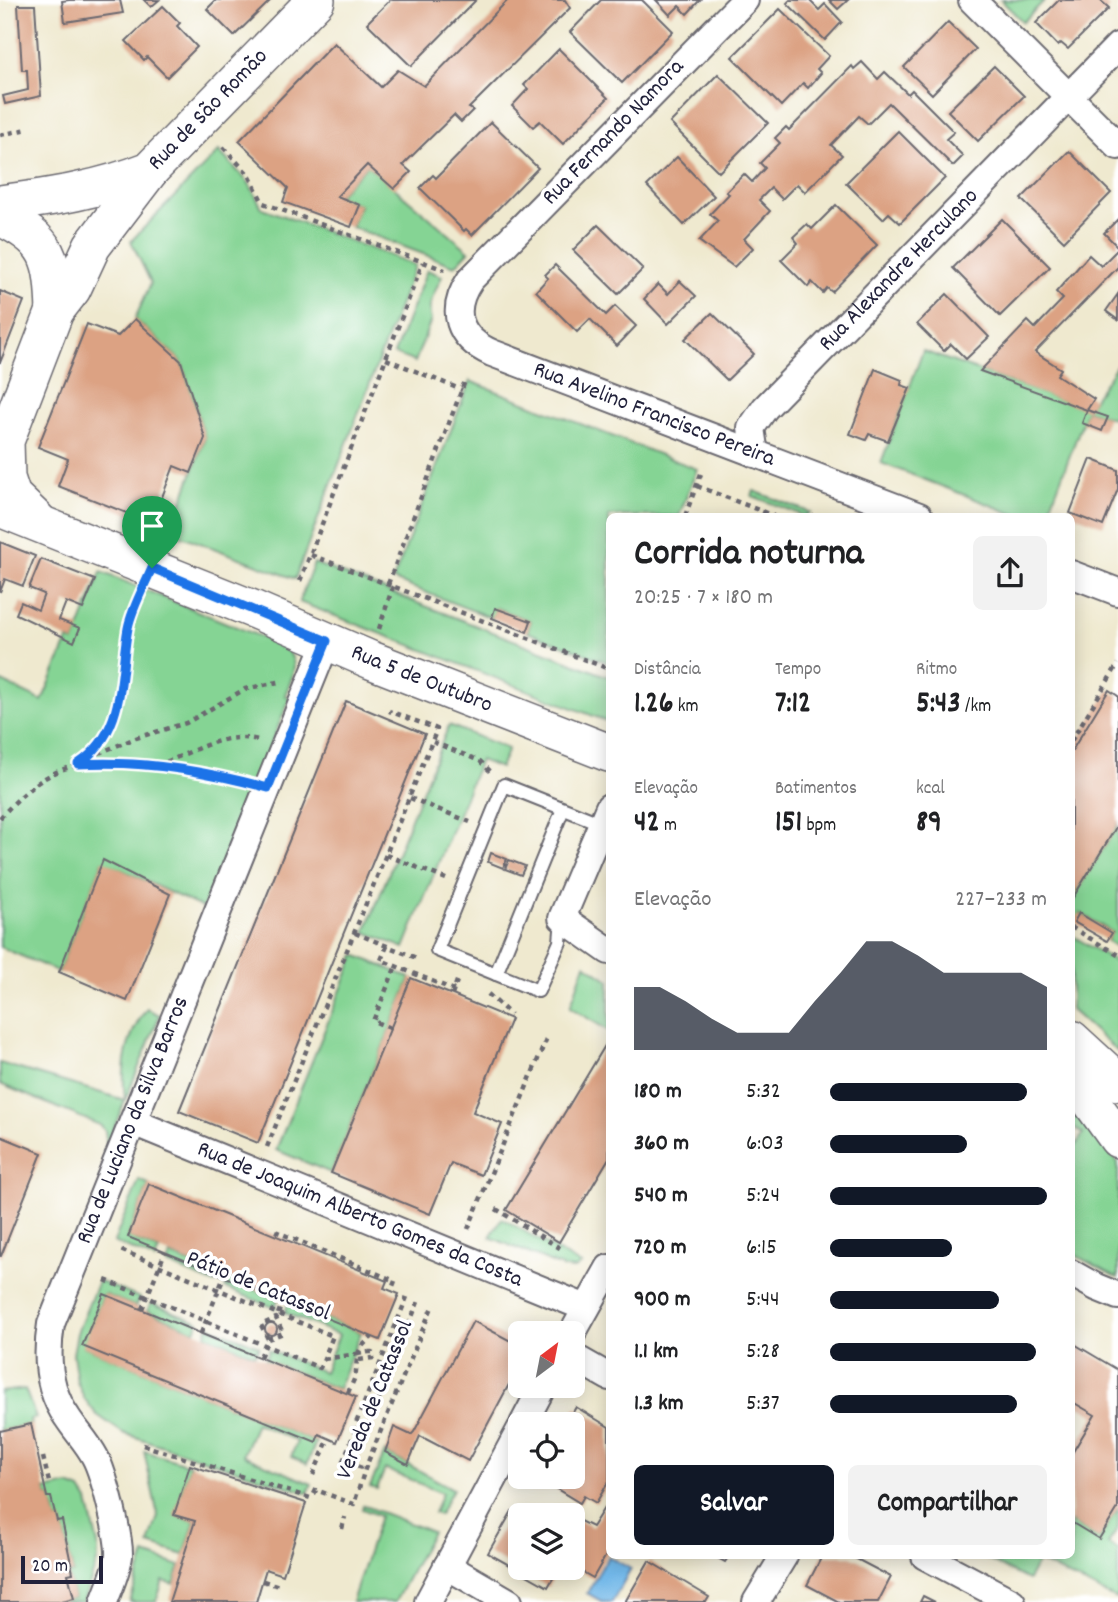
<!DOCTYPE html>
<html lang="pt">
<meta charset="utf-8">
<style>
body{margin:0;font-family:Dekko,sans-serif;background:#f2f2f2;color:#202124;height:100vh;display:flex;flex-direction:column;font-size:26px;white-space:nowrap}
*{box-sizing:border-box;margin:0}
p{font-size:23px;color:#757577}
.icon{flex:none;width:38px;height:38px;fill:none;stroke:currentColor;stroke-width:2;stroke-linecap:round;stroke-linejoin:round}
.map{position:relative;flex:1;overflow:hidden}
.panel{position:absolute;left:606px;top:513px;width:469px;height:1046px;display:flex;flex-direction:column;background:#fff;border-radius:10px;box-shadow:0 4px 18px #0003}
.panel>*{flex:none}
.needle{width:46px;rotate:32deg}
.controls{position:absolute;left:508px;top:1321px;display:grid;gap:14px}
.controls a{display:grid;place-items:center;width:77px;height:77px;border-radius:10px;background:#fff;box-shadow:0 4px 18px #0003;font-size:35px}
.scale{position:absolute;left:21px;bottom:18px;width:82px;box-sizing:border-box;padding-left:7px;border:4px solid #22223b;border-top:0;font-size:19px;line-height:24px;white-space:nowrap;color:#22223b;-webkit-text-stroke:5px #fff;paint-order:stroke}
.pin{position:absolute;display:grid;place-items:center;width:60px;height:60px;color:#fff;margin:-72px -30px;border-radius:50% 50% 50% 0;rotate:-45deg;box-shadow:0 0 7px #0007}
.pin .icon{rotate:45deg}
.round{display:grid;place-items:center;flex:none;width:74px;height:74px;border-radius:10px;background:#f2f2f2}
.overview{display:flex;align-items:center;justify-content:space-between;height:119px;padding:0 28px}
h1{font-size:38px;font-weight:800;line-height:52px}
.figures{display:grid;grid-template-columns:repeat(3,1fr);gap:10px;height:119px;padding:7px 28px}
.figures div{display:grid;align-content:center}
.figures b{font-size:30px;font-weight:800}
.figures small{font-size:19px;font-weight:400}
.figures p{font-size:19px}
.chart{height:196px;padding:14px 28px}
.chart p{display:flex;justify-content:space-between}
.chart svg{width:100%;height:126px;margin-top:7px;fill:#111827;opacity:.7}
.action{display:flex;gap:14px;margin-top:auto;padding:14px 28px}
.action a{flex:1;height:80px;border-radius:10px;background:#111827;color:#fff;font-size:28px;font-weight:800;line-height:80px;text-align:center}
.action a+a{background:#f2f2f2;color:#202124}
ul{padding:0 28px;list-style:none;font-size:23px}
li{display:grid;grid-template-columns:112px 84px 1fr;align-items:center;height:52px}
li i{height:18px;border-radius:9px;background:#111827}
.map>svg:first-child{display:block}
.green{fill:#85d494;stroke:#547b68;stroke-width:2}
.water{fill:#71b7e8;stroke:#4a6c92;stroke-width:2}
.building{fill:#dca283}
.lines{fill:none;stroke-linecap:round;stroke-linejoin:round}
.service-casing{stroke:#6a686f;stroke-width:16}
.minor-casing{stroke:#6a686f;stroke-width:30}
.secondary-casing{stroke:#6a686f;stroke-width:40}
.path{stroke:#6a686f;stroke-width:4.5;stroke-dasharray:5 5;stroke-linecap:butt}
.service{stroke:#fff;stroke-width:12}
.minor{stroke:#fff;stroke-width:26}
.secondary{stroke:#fff;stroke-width:37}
.path-bridge{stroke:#6a686f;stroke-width:4.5;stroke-dasharray:5 5;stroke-linecap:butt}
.route-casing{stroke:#fff;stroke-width:14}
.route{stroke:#1a73e8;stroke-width:9}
.labels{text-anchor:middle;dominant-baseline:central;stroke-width:7;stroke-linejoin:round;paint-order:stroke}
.street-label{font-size:23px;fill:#22223b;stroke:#fff}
</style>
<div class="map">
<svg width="1118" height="1602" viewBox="0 0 1118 1602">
<rect width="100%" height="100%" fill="#fff"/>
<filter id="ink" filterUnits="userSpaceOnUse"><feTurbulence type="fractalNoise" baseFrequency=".0143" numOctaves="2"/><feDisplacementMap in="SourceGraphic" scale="14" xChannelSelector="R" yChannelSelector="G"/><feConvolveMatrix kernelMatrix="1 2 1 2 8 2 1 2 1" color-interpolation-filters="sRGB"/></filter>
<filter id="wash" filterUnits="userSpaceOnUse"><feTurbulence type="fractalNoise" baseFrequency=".00686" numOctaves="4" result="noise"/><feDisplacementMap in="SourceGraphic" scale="28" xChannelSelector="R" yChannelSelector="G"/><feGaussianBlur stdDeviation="1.57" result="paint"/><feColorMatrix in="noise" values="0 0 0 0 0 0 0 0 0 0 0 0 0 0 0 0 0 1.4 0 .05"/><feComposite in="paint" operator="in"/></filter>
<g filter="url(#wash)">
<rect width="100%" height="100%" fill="#efe9cf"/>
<g class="green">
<polygon points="1001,0 1045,0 1023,22"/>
<polygon points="219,151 249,183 262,208 415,265 295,579 171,532 205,438 181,361 135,319 151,283 131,241"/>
<polygon points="367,165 469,251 455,266 351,227 360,205 337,196"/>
<path d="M427 270 442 276C436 290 426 305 431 320L415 362 394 354Z"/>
<polygon points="923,351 1087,409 1118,363 1118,420 1087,410 1047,516 1019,516 881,463"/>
<polygon points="470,381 697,469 679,516 609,516 609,663 527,632 531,621 496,608 492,618 393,580"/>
<polygon points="754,491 809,512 810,512 805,516 752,496"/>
<polygon points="314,563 609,677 609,722 299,602"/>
<path d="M101 572 281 645C302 660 293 676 285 695L290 698 203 908 103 861 59 972 0 947V681L42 701 68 640 74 642Z"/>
<polygon points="449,725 508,749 500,768 480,760 404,948 365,932"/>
<polygon points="1118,824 1118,948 1107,941 1112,932 1080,913 1074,922 1071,920 1071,901"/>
<polygon points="1071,935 1118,963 1118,1052 1071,1010"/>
<polygon points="355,955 411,978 331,1173 276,1150"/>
<polygon points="585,964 609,980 609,1031 570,1007"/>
<path d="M147 1009 160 1015 107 1145 105 1131 100 1125 0 1084V1063L125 1100C121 1068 126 1035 147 1009Z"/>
<polygon points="1084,1111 1118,1163 1118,1278 1071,1253 1071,1153 1083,1134 1071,1126 1071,1117"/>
<polygon points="139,1180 149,1184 128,1237 159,1250 155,1260 114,1242"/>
<polygon points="502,1218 581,1265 574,1269 564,1268 490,1237"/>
<polygon points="170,1255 218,1274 215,1284 167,1264"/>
<polygon points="229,1279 278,1299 275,1308 225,1288"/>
<polygon points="98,1281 140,1298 136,1307 104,1294 83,1346 316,1442 307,1464 291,1457 297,1441 256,1423 243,1455 312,1484 308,1493 123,1433 96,1414 84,1398 77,1382 73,1354 77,1333"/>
<polygon points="151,1303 199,1322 195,1331 147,1311"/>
<polygon points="288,1303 361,1332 338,1389 265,1360 269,1350 324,1372 339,1335 285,1313"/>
<polygon points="209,1326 259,1346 255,1355 206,1335"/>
<polygon points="25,1389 36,1418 30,1419 31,1424 0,1431 0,1392"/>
<polygon points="144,1451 190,1465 175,1515 195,1521 184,1555 149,1544 158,1516"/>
<polygon points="385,1452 453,1489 439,1515 434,1513 442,1493 385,1469 377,1489 370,1487"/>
<polygon points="69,1485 81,1490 88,1501 98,1545 98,1559 83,1602 58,1602 74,1598 68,1574 73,1573 62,1521 57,1521 51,1497 47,1497 45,1490"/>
<polygon points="363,1505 432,1532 395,1602 352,1602 380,1516 362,1509"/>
<polygon points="1118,1508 1118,1528 1108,1544 1118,1550 1118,1600 1038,1561 1028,1580 981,1556 1071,1556 1071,1522 1099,1539"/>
<polygon points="145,1554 180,1566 174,1584 163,1581 156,1602 130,1602"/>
</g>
<polygon class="water" points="608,1556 631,1569 612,1602 603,1602 587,1593"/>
<g id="blocks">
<g class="building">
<polygon points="69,0 120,0 123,13 65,22 62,1"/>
<polygon points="144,0 159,0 151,7"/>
<polygon points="216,0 271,0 234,36 207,9"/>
<polygon points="390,0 476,0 411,66 367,23"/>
<polygon points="508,0 565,0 570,8 469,108 473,110 461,122 454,115 422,146 403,165 411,172 394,189 367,165 337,196 360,205 351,227 283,202 288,188 239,141 334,43 381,87 398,70 424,86"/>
<polygon points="601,0 642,0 673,31 622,83 570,32"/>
<polygon points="656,0 700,0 687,14 679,6 670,15"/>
<polygon points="790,0 809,0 819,10 825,4 842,22 825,40 787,3"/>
<polygon points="829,0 848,0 838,9"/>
<polygon points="1059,0 1100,0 1109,8 1068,49 1061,43 1058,46 1036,23"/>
<polygon points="18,5 35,5 41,96 5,104 3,96 28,90 27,70 22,70"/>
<polygon points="163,6 180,23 177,26 197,47 167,77 147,57 144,60 126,41"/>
<polygon points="780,9 829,56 817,69 821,73 808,88 803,83 781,106 732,57"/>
<polygon points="948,22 976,49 932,94 904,67"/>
<polygon points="559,49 608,98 563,144 540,121 533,127 512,106 528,89 524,85"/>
<polygon points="862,62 878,79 885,72 908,94 912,90 954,132 946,139 963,156 953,166 889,103 868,124 859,116 831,145 842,155 805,192 797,184 782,199 771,188 759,200 770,211 744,239 753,248 734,267 699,241 718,221 710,214 729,194 726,192 744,174 752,182 765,168 760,163 780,143 775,138 786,127 789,130 852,66 854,69"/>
<polygon points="994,66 1024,96 978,141 948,111"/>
<polygon points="718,74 768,123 719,172 670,123"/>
<polygon points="491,122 538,168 472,235 466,229 464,231 420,188 433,175 436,178"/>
<polygon points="898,131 945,178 900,223 889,213 883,219 846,183"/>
<polygon points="1069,151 1111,193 1064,241 1021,199"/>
<polygon points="677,157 714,196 684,225 647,186"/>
<polygon points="836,205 877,245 832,292 827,288 823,293 812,282 808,287 781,260 798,243 793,237 807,224 812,229"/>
<polygon points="1002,219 1050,267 1000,316 953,268"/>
<polygon points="1118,219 1118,247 1104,233"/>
<polygon points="598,225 643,269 618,294 573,250"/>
<polygon points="1118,249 1118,267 1035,352 1061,369 1057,375 1094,399 1087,410 980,371 1028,321 1035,328 1063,299 1056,292 1089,255 1101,266"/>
<polygon points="555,265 606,315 615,306 636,326 617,346 590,319 577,332 536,291 548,278 545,275"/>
<polygon points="680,281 696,296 668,324 644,299 658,284 668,294"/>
<polygon points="0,291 24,301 0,363"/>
<polygon points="947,294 989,337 966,359 951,344 944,351 917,324"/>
<polygon points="1118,294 1118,320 1106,311"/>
<polygon points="712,313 754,354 727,380 685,339"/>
<polygon points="135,319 181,361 205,438 191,473 174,466 152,523 58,486 68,459 38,447 87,324 118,336"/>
<polygon points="875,369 902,380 901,385 910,388 888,441 869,434 866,440 850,434"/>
<polygon points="1087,410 1108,417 1102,431 1082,423"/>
<polygon points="1091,459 1118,470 1118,489 1103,526 1070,513"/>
<polygon points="0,542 35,556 23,586 5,579 0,592"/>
<polygon points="41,559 95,580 83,609 66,602 59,620 80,628 74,642 16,614 21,602 38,610 44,594 29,588"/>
<polygon points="495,608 531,621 527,632 492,618"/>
<polygon points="1109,690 1118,696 1118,824 1071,901 1071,752"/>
<polygon points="346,701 425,734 258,1143 179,1111"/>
<polygon points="491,853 507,859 503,868 488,862"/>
<polygon points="103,860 170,894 127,1001 59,972"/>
<polygon points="509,860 525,866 521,875 505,869"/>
<polygon points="1079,913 1112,933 1107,941 1074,922"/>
<polygon points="411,978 511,1019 473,1112 502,1124 481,1175 451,1163 430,1214 331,1173"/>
<polygon points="606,1044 609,1045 609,1158 559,1242 506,1210"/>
<polygon points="0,1136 42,1153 1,1256 0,1256"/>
<polygon points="149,1184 387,1281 384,1288 399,1294 380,1340 128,1237"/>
<polygon points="104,1294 356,1397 337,1442 319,1434 316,1442 82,1346"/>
<polygon points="473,1321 520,1346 520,1364 468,1461 420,1436 408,1464 385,1452 394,1427 411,1435 414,1432"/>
<circle cx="271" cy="1329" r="6"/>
<polygon points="1071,1342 1118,1370 1118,1508 1099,1539 1071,1522 1071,1455 1095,1415 1071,1401"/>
<polygon points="576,1407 609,1427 609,1481 596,1503 584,1496 580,1503 537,1477 572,1477 572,1424 566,1424"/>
<polygon points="31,1424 47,1497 51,1497 57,1521 62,1520 73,1573 68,1574 74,1598 58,1602 0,1602 0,1431"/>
<polygon points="190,1465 306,1503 283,1575 266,1569 256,1602 169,1602 195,1521 174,1515"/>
<polygon points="604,1508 609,1511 609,1550 593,1578 572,1566 572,1517 592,1527"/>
<polygon points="512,1511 520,1515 520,1568 559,1568 548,1587 488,1553"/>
<polygon points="714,1556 729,1556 725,1562"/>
<polygon points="822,1556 851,1556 891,1577 878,1602 839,1602 807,1585"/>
<polygon points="649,1561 709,1597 706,1602 625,1602"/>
<polygon points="923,1596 935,1602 920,1602"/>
</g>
</g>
</g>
<g filter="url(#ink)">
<use href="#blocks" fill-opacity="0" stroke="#6a686f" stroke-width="2"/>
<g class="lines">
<defs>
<g id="service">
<polyline points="562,918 560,942 538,991 437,950 504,785 602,824"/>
<polyline points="496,974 563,809"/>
</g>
<g id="minor">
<path id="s1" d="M745 0 470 280C449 311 458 338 492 353L919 516"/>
<polyline points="972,0 1118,146"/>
<path id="s2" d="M755 454 751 428 765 408 1118 46"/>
<polyline points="1071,574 1118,592"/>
<polyline points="609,807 562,918 609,951"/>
<path id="s3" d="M133 1122 586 1308"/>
<polyline points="1071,1273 1096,1287 1118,1296"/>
<polyline points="572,1334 609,1268"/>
<polyline points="572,1356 609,1377"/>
<polyline points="523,1424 543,1386"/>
<polyline points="925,1556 1012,1602"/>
<polyline points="447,1566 509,1602"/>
<path id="s4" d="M104 1602C109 1588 117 1571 119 1556 120 1537 104 1474 95 1457 87 1442 76 1431 67 1417 48 1390 46 1355 51 1324L327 641"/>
<polyline points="428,1602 520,1430"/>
<polyline points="756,1602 784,1556"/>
</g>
<g id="secondary">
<path id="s5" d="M0 204C53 197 99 190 150 170L316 0"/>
<path d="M0 217C50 240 53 259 55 311"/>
<path id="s6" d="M0 508 255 610 371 660 609 753"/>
<polyline points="37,520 12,496 6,478 5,441 55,311 72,289 92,246 150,170"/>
<polyline points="1071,1039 1118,1082"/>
<polyline points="1071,1074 1118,1139"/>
</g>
</defs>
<use href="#service" class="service-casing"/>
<use href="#minor" class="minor-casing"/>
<use href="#secondary" class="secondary-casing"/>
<g class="path">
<polyline points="0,135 28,129"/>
<polyline points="223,147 249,175 263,203 445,270"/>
<polyline points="386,359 462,390"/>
<polyline points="697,486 774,516"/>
<polyline points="685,516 702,471"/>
<polyline points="814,516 815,515"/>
<polyline points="311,555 609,669"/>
<polyline points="300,581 423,262"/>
<polyline points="388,584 465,381"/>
<polyline points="379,629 393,586"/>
<polyline points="1071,741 1118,664"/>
<polyline points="433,742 480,761 491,772"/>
<polyline points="89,757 136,738 186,723 245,689 283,681"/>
<path d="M79 764C125 733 119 677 128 628 130 617 136 607 140 597"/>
<path d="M157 765C192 754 220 731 258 740"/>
<polyline points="410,798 470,822"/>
<path d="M0 818C18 798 38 778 64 769 108 753 196 771 242 781"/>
<polyline points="386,855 446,879"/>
<polyline points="1071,927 1118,955"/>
<polyline points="355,933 419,959"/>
<polyline points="387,946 381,960 454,990"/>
<polyline points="488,994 511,1015"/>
<polyline points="452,995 458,978"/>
<polyline points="390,1028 373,1021 396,966"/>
<polyline points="267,1147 437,729 389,711"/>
<polyline points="496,1209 563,1250"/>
<polyline points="468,1229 548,1035"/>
<polyline points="275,1231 395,1281 391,1291"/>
<polyline points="105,1280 320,1368 333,1336 118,1249"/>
<polyline points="407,1297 354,1428 365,1433 418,1302"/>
<polyline points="142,1309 165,1252"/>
<polyline points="278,1314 283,1301"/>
<polyline points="201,1333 224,1277"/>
<polyline points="260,1357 268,1339 261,1325 276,1318 283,1333 268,1339"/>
<polyline points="324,1359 357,1354"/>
<polyline points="359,1360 373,1358 372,1352 369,1352"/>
<path d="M348 1393C350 1387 356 1378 356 1371 357 1354 357 1349 372 1337"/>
<polyline points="356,1429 343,1461 365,1469"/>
<polyline points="143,1445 313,1499"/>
<polyline points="43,1457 49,1482"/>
<polyline points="313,1475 329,1438"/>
<polyline points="314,1494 316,1490 354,1504 365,1469 432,1307"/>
<polyline points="342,1529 345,1517"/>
<polyline points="263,1581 279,1586"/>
</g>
<use href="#service" class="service"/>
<use href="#minor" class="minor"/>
<use href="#secondary" class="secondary"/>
<polyline class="path-bridge" points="357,1354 369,1352"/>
</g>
</g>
<g class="lines" filter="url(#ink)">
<defs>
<path id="route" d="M152 568 327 641 268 788C207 771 141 760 78 764 126 732 119 678 128 628 132 608 144 587 152 568Z"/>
</defs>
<use href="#route" class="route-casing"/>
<use href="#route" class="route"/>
</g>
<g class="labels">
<g class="street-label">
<text stroke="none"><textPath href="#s5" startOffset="238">Rua de São Romão</textPath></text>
<text transform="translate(614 133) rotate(-46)">Rua Fernando Namora</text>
<text stroke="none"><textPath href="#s2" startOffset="243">Rua Alexandre Herculano</textPath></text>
<text stroke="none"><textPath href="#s1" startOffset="656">Rua Avelino Francisco Pereira</textPath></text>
<text stroke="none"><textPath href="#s6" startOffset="455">Rua 5 de Outubro</textPath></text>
<text stroke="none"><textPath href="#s4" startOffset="516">Rua de Luciano da Silva Barros</textPath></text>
<text stroke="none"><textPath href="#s3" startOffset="245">Rua de Joaquim Alberto Gomes da Costa</textPath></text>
<text transform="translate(258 1287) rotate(22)">Pátio de Catassol</text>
<text transform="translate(376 1400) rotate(-68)">Vereda de Catassol</text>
</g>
</g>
</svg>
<div class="controls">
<a><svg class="needle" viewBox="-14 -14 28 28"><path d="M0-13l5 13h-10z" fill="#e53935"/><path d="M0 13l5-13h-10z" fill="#757577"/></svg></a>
<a><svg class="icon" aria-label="locate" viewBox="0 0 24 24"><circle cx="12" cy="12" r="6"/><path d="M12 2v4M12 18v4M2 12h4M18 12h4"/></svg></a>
<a><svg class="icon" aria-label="layers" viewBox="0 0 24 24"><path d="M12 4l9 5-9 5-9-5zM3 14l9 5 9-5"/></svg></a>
</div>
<div class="scale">20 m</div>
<div class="pin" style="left:152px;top:568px;background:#1e9e55"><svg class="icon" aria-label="arrive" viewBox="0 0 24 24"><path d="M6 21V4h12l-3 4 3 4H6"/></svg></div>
<section class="panel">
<div class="overview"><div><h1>Corrida noturna</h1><p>20:25 · 7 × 180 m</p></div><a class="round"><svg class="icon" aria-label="share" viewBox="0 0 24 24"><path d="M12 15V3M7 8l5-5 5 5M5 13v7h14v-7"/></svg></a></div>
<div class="figures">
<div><p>Distância</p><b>1.26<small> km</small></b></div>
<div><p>Tempo</p><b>7:12</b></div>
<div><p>Ritmo</p><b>5:43<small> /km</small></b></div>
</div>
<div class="figures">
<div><p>Elevação</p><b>42<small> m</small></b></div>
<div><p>Batimentos</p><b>151<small> bpm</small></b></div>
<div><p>kcal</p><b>89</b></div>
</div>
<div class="chart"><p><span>Elevação</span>227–233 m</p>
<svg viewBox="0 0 160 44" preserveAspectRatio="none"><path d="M0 44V22L10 22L20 27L30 33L40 38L50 38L60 38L70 27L80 17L90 6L100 6L110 11L120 17L130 17L140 17L150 17L160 22V44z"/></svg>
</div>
<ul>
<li><b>180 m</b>5:32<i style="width:91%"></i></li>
<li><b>360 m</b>6:03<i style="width:63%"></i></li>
<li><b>540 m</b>5:24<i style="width:100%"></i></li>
<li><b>720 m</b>6:15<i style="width:56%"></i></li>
<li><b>900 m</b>5:44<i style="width:78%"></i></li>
<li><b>1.1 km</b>5:28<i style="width:95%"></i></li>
<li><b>1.3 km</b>5:37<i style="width:86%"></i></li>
</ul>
<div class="action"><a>Salvar</a><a>Compartilhar</a></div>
</section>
</div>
